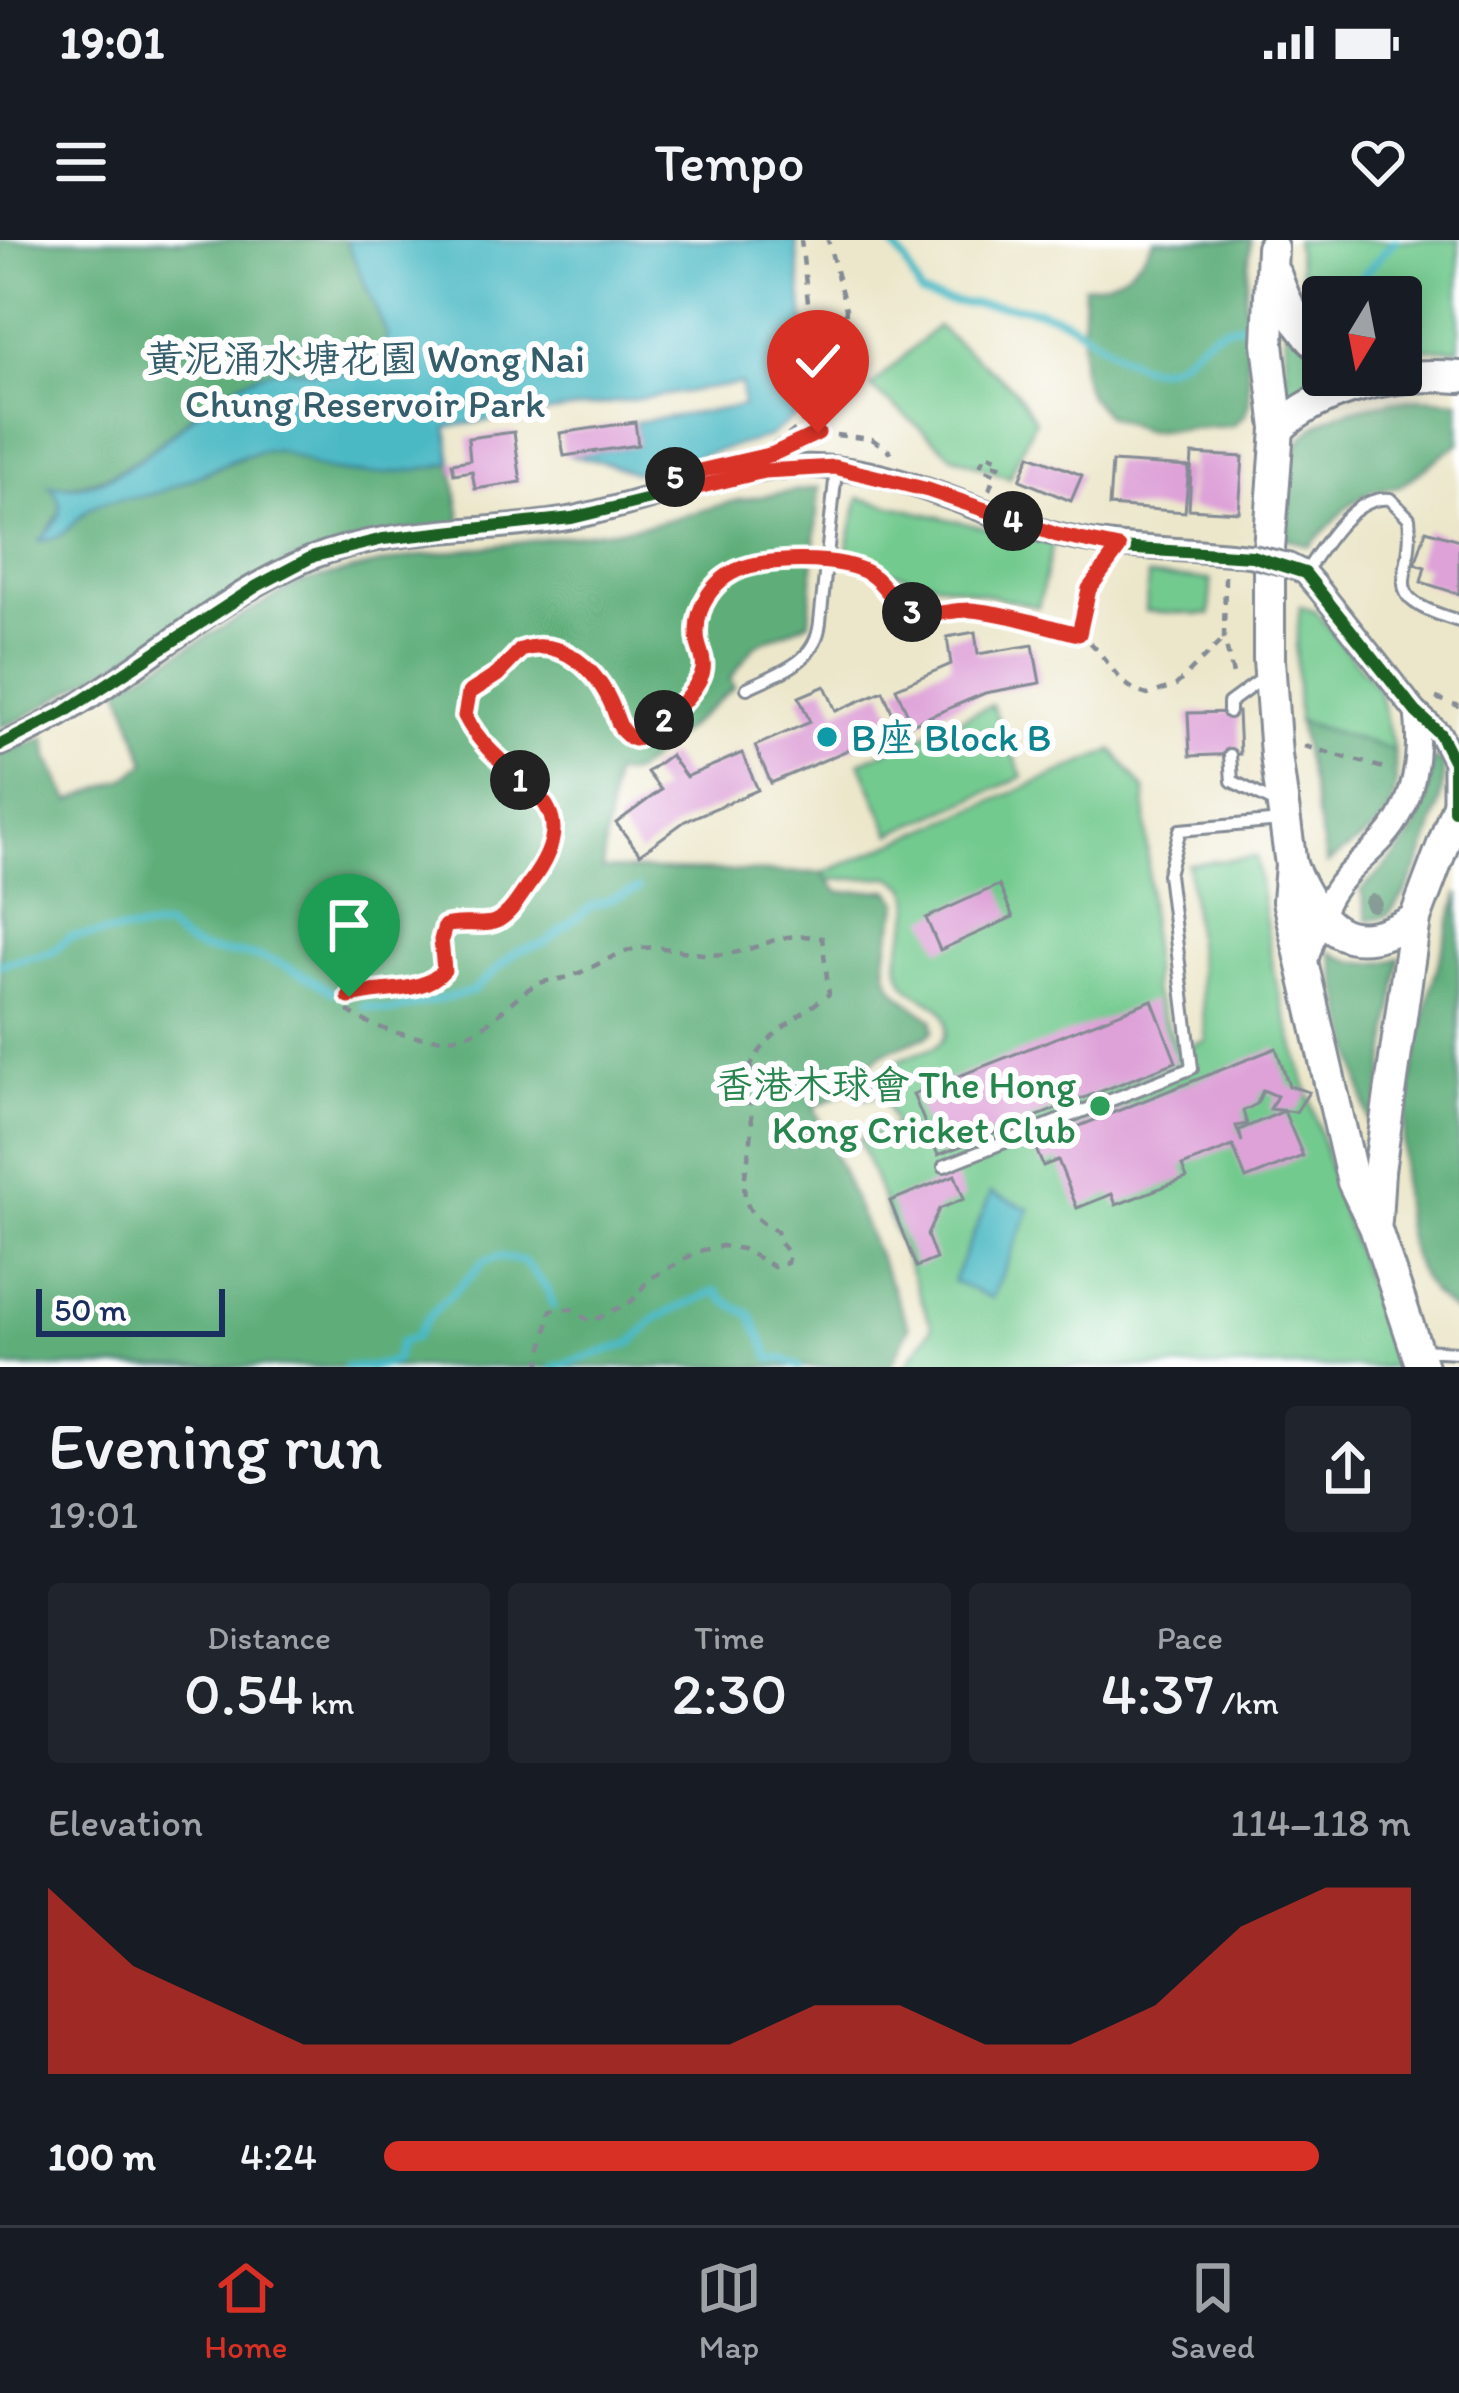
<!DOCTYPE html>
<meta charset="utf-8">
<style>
body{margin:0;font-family:Itim,"LXGW WenKai TC",sans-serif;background:#20242c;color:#f1f3f6;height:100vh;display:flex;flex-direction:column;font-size:45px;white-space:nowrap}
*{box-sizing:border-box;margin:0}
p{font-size:39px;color:#9ea1a6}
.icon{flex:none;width:66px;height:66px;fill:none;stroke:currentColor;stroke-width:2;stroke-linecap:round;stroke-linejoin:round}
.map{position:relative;height:1127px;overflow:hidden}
.sheet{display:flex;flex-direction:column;background:#171b24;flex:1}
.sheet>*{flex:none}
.needle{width:78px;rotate:190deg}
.buttons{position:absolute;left:1302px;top:36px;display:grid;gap:24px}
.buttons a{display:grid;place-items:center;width:120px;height:120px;border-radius:12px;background:#171b24;box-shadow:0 6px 30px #0003;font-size:60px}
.scale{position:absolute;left:36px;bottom:30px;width:189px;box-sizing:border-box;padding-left:12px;border:6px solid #1b2f5e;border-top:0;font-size:33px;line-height:42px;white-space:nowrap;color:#1b2f5e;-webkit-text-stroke:9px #fff;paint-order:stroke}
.pin{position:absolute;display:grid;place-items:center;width:102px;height:102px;color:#fff;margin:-123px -51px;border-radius:50% 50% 50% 0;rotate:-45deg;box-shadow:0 0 12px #0007}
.pin .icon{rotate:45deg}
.km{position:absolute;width:60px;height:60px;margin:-30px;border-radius:50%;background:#222;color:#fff;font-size:33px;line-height:60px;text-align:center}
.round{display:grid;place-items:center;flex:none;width:126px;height:126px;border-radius:12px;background:#20242c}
.overview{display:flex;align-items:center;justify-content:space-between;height:204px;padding:0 48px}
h1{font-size:66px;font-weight:600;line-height:90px}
.stats{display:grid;grid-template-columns:repeat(3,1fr);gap:18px;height:204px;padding:12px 48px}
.stats div{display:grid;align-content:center;border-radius:12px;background:#20242c;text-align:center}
.stats b{font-size:60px;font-weight:600}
.stats small{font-size:33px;font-weight:400}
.stats p{font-size:33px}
.chart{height:336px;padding:24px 48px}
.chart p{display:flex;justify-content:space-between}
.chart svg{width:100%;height:216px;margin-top:12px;fill:#d93025;opacity:.7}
ul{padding:0 48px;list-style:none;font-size:39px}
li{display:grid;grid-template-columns:192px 144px 1fr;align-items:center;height:90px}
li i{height:30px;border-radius:15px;background:#d93025}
.status{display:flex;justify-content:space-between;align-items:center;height:84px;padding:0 60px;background:#171b24;direction:ltr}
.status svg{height:33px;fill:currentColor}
header{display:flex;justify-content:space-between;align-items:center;height:156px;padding:0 48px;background:#171b24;font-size:54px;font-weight:600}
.menu{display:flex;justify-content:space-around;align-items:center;height:168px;border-top:3px solid #363941;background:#171b24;font-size:33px;color:#9ea1a6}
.menu a{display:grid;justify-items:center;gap:6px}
.menu .active{color:#d93025}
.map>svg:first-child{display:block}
.green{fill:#73ca8f;stroke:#477c76;stroke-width:3}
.forest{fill:#5eae7a;stroke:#3c6e6c;stroke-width:3}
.water{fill:#4bb9c4;stroke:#337491;stroke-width:3}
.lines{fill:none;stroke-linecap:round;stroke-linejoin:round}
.stream{stroke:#4bb9c4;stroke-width:8}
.building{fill:#dea2d8}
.service-casing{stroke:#848b94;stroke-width:16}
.minor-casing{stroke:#848b94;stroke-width:27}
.secondary-casing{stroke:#848b94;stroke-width:36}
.path{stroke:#848b94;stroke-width:4.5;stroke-dasharray:9 9;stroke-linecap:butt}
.service{stroke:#fff;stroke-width:10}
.minor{stroke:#fff;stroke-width:21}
.secondary{stroke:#fff;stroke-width:30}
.service-bridge-casing{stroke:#848b94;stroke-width:16;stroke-linecap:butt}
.minor-bridge-casing{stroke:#848b94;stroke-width:27;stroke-linecap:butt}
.service-bridge{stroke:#fff;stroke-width:10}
.minor-bridge{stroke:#fff;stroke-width:21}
.cycleway-casing{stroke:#fff;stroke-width:20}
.cycleway{stroke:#1b5e20;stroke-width:12}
.tree{fill:#879c97}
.route-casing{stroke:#fff;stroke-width:24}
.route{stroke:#d93025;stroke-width:15}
.culture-dot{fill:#0f9aa8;stroke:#fff;stroke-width:4.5}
.leisure-dot{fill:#2e9e5b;stroke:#fff;stroke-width:4.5}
.labels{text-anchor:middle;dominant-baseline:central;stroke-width:12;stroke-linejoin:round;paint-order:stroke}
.park-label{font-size:39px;fill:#355e6d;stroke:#fff}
.culture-label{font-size:39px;fill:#0d838f;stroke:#fff;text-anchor:start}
.leisure-label{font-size:39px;fill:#27864d;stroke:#fff;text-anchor:end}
</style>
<div class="status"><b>19:01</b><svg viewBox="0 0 49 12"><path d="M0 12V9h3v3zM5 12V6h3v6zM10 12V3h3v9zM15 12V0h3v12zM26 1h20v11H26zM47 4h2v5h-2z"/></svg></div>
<header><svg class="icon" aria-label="menu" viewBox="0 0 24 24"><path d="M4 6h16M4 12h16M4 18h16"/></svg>Tempo<svg class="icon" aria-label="heart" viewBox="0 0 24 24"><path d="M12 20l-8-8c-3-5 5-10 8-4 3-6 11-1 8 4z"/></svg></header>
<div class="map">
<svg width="1459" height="1127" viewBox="0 0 1459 1127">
<rect width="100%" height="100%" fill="#fff"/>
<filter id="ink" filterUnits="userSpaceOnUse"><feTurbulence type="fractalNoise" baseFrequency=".00833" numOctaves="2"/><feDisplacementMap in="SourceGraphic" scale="24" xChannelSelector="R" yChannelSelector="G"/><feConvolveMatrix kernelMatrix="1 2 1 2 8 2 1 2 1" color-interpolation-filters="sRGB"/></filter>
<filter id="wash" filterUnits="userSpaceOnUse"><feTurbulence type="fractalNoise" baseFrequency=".004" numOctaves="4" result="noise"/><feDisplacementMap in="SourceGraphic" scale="48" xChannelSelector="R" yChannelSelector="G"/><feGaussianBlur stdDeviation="2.7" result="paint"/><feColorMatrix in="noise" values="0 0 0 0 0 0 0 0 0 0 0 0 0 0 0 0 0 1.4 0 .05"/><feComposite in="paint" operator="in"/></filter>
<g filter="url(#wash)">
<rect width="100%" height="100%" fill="#ece7cb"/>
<g class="green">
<path d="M1295 0H1459V109H1401V57H1323V72C1303 53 1299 26 1295 0Z"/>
<polygon points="1286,81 1323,120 1323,135 1349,135 1310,147 1287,162"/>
<polygon points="937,86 1013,148 1035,180 1009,238 953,216 871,147"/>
<polygon points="859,258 1053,304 1038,367 844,320"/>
<polygon points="1148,336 1211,340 1210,375 1146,371"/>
<polygon points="1300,366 1316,372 1379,451 1394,510 1298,481 1296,408"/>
<polygon points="992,465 1023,537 891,594 860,522"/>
<path d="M1113 510 1145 551 1153 751 1177 809 1206 801 1188 624 1256 617 1274 735 1342 970 1395 1127H905L932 1087 859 899 895 886 883 855 864 859C871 845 879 832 893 823 911 811 952 814 946 781 942 755 905 762 899 728 895 700 921 673 906 646L891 637 828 640 823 633Z"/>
</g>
<g class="forest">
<path d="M0 0H346L388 97 367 127C320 145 298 116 250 138 175 171 144 247 51 246L63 267 41 301C72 298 75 272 101 263 119 257 139 258 156 253 192 242 225 222 260 212 285 205 301 223 322 226 366 232 409 233 452 223L462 285 289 321 22 479 0 487Z"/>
<path d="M1154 0H1251L1245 57 1249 162 1245 175 1232 186 1145 191 1107 176 1089 156 1081 131 1084 46C1117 44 1138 28 1154 0Z"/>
<path d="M1420 158 1459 161V203L1399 247 1372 251 1351 264 1309 306 1281 297C1284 273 1285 245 1291 221 1305 168 1376 164 1420 158Z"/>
<path d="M819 247 809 382 755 405 730 439 734 447 635 533 613 535 602 629 823 633 838 652 889 650 899 662C883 728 871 739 932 779L933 791 927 796 883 813 870 825 855 848 814 867 909 1087 891 1127H0V513L46 498 48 517 70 561 125 539 146 523 120 447 299 343 405 318 649 285 739 260Z"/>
<path d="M1298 481 1394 510C1403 583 1380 584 1327 624Z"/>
<path d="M1432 519 1443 522C1449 553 1414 655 1387 675 1384 678 1373 680 1368 681L1361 650C1408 607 1426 585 1432 519Z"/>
<path d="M1459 653V1075C1450 1068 1438 1060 1431 1051 1364 960 1429 752 1459 653Z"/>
<path d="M1331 712C1354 725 1375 727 1400 718L1374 905Z"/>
</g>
<g class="water">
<path d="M346 0H796L806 101 788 103 791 127 809 126V150L801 172 769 197 634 233 608 223 569 215 637 205 635 182 743 166 741 144 447 187 452 223C410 232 358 240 315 226 297 219 285 208 264 211 225 218 190 244 152 254 135 259 115 258 98 264 71 275 75 298 39 301 58 282 70 268 50 246 62 246 76 248 87 245 150 230 192 164 250 138 298 116 320 145 367 127L388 97Z"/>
<polygon points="991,953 1030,969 992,1058 953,1042"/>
</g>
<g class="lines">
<g class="stream">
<path d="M889 0 905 21 921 54C962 70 1010 58 1058 77 1086 88 1128 130 1156 128 1180 127 1192 107 1210 95 1227 85 1244 84 1264 82"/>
<polyline points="1335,57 1360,39 1395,0"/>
<polyline points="1301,73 1323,64"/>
<path d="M0 724 53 712 69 697 166 687C198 718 214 709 254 716 280 720 310 738 332 752"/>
<polyline points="364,766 390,771 471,752 516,712 545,703 590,667 638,649"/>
<polyline points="346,1127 368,1127"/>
<path d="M371 1127 395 1121 401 1102 416 1097C429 1068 464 1047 484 1021L499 1017 523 1021 548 1050 553 1066"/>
<polyline points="554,1127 632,1103 656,1078 716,1051 725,1061 751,1075 771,1119 784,1119 799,1127"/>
</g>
</g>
<g id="blocks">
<g class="building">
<polygon points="806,101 809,126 791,128 788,102"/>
<polygon points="635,182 638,205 564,216 560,193"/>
<polygon points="514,192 521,242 475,249 472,231 454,234 452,223 470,220 468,198"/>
<polygon points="1192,214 1243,217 1239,272 1189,269"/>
<polygon points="1030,215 1082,235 1071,261 1020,240"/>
<polygon points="1112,222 1189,227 1185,272 1109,266"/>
<polygon points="1426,290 1459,300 1459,354 1421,342 1425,327 1415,324"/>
<polygon points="975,392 978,414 1033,405 1040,443 985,453 912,484 896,448 951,424 947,397"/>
<polygon points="825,446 836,471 883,451 899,488 771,543 755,506 810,482 799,457"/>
<polygon points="1238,472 1240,514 1190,516 1188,473"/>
<polygon points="742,513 758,550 685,581 640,614 616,583 661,550 647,532 670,515 686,537"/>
<polygon points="999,645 1013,677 940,710 926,678"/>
<polygon points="1152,760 1176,822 938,915 913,854"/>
<polygon points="1276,808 1289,846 1309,852 1296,872 1270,869 1277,856 1263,850 1257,864 1243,871 1247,884 1236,886 1242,902 1239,890 1284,871 1303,916 1246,939 1233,906 1182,926 1187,938 1116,965 1112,954 1077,968 1058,920 1043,926 1034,904"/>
<polygon points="955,935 964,959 939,969 927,995 936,1019 916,1027 890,961"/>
</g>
</g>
</g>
<g filter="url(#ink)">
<use href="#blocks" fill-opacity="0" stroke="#848b94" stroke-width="3"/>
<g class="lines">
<defs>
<g id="service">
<path d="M1305 333C1323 306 1353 255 1390 259L1409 278C1416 343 1372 355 1459 381"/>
<path d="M747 448C780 432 816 423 820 382"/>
<polyline points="1229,472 1229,463 1263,438"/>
<polyline points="1230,515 1232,541 1278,564"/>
<polyline points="944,926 1192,828 1168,634 1180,590 1281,581"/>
<polyline points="1420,1110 1459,1112"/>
</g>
<g id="minor">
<polyline points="1289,325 1305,333 1318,348 1416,472 1440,494 1454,522 1454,570"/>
<path d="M0 505C112 460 200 363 311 318 392 285 485 294 571 278 657 261 749 217 837 228 913 236 982 275 1054 294 1120 311 1186 307 1252 316"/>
<path d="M1305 725C1313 702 1319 675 1332 654 1346 631 1367 617 1384 598 1415 564 1421 516 1416 472"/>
</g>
<g id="secondary">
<polyline points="1272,8 1268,103 1278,189 1269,309 1269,420 1276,515 1291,625 1288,661 1353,942 1375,987 1422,1127"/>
<path d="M1276 36C1286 66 1300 89 1323 111"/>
<path d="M1278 189C1323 146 1397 132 1459 137"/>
<path d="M1291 625C1319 690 1347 720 1415 679"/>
<polyline points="1376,981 1379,931 1415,679 1459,562"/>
</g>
</defs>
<use href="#service" class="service-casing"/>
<use href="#minor" class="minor-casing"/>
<use href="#secondary" class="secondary-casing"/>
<g class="path">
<polyline points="818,193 872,199 892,213"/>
<polyline points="802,203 818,193 838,162 846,69 828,0"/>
<path d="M772 204C800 192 814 172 817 142L801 0"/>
<polyline points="989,250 995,234 979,227 983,220 999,226 1001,220 989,215"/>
<path d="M842 326 868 333 894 361 912 372 978 371 1079 394C1107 411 1114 447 1148 455L1176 445 1224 398"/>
<polyline points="1225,336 1224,398 1233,434 1240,430"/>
<polyline points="1079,394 1089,349 1105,328"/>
<polyline points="1436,458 1459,466"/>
<polyline points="1304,506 1391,530"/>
<path d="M539 1127 551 1070 571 1069 591 1082 632 1061 649 1039 699 1011 722 1006 742 1009 774 1027 787 1023 789 1014 779 1002 777 991C724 967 751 930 752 886 752 863 741 845 753 822 768 793 804 773 829 754L822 698C773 690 766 710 724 714 688 718 660 699 625 712 607 718 591 729 574 735 563 740 549 739 538 744 513 755 496 782 471 793 436 807 375 792 347 770L349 757C378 746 422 756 444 731L441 700 445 685C460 681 476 686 491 683 508 679 520 657 530 643 589 564 525 558 482 501 472 487 463 478 465 460 474 444 489 443 501 431 507 424 511 416 520 411 557 388 591 431 608 459 615 470 617 482 623 493L642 499 655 491 702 436C705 419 697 406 698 389 699 331 761 318 807 320"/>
</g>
<use href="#service" class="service"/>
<use href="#minor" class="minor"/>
<use href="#secondary" class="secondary"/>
<defs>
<polyline id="service-bridge" points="820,382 835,241"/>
<polyline id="minor-bridge" points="1252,316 1289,325"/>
</defs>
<use href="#service-bridge" class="service-bridge-casing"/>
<use href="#minor-bridge" class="minor-bridge-casing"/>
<use href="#service-bridge" class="service-bridge"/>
<use href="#minor-bridge" class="minor-bridge"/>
<defs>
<polyline id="cycleway" points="0,505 63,473 257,346 314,316 383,299 572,278 764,231 835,227 928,251 1057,295 1119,308 1252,316 1305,333 1416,472 1440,494 1454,522 1454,570"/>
</defs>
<use href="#cycleway" class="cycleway-casing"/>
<use href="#cycleway" class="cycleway"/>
</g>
<circle class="tree" cx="1373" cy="663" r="9"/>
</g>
<g class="lines" filter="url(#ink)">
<defs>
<path id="route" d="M349 757C378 746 422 756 444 730L441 700 445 686C460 681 476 686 491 683 509 679 520 656 530 643 597 553 501 548 465 476L469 453 497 435 521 410C562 396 598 431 613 468 619 483 619 492 634 499 653 497 700 449 703 430 705 420 700 412 698 403 692 367 715 335 749 326 778 318 851 316 875 338 889 350 895 368 916 373 933 377 952 369 971 370 1007 373 1044 386 1079 394L1089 349 1119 308 1057 295 928 250 835 227 764 231 669 254V238L773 214 818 193"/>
</defs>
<use href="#route" class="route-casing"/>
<use href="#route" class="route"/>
</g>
<circle class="culture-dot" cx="827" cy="497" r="12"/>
<circle class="leisure-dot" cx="1100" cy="866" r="12"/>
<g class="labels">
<g class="park-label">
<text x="365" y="118">黃泥涌水塘花園 Wong Nai<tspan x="365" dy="45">Chung Reservoir Park</tspan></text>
</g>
<g class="culture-label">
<text x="851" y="497">B座 Block B</text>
</g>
<g class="leisure-label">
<text x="1076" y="844">香港木球會 The Hong<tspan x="1076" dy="45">Kong Cricket Club</tspan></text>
</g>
</g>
</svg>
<div class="buttons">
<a><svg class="needle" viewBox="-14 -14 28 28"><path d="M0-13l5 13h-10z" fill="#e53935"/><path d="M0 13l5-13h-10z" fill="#9ea1a6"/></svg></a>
</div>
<div class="scale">50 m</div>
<div class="pin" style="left:349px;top:757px;background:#1e9e55"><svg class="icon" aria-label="arrive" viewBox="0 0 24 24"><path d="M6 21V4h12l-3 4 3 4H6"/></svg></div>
<div class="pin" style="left:818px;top:193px;background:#d93025"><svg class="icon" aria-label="check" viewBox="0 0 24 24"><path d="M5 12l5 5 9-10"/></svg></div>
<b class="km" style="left:520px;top:540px">1</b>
<b class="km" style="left:664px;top:480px">2</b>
<b class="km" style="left:912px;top:372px">3</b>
<b class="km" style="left:1013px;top:281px">4</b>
<b class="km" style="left:675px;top:237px">5</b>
</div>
<section class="sheet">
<div class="overview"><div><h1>Evening run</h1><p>19:01</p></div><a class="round"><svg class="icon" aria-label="share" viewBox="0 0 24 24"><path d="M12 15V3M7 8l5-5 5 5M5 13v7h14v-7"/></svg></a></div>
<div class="stats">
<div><p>Distance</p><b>0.54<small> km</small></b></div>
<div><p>Time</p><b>2:30</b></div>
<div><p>Pace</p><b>4:37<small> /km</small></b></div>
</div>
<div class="chart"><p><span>Elevation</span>114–118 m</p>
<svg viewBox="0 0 160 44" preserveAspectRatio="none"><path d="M0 44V6L10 22L20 30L30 38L40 38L50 38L60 38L70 38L80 38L90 30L100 30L110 38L120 38L130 30L140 14L150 6L160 6V44z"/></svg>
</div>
<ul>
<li><b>100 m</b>4:24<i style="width:91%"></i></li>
</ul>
</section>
<nav class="menu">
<a class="active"><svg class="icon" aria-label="home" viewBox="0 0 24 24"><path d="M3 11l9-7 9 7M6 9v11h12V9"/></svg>Home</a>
<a><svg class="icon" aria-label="map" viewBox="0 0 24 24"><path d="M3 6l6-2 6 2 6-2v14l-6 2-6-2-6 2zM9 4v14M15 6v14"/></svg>Map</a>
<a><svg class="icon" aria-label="saved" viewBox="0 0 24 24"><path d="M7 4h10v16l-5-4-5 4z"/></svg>Saved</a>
</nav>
